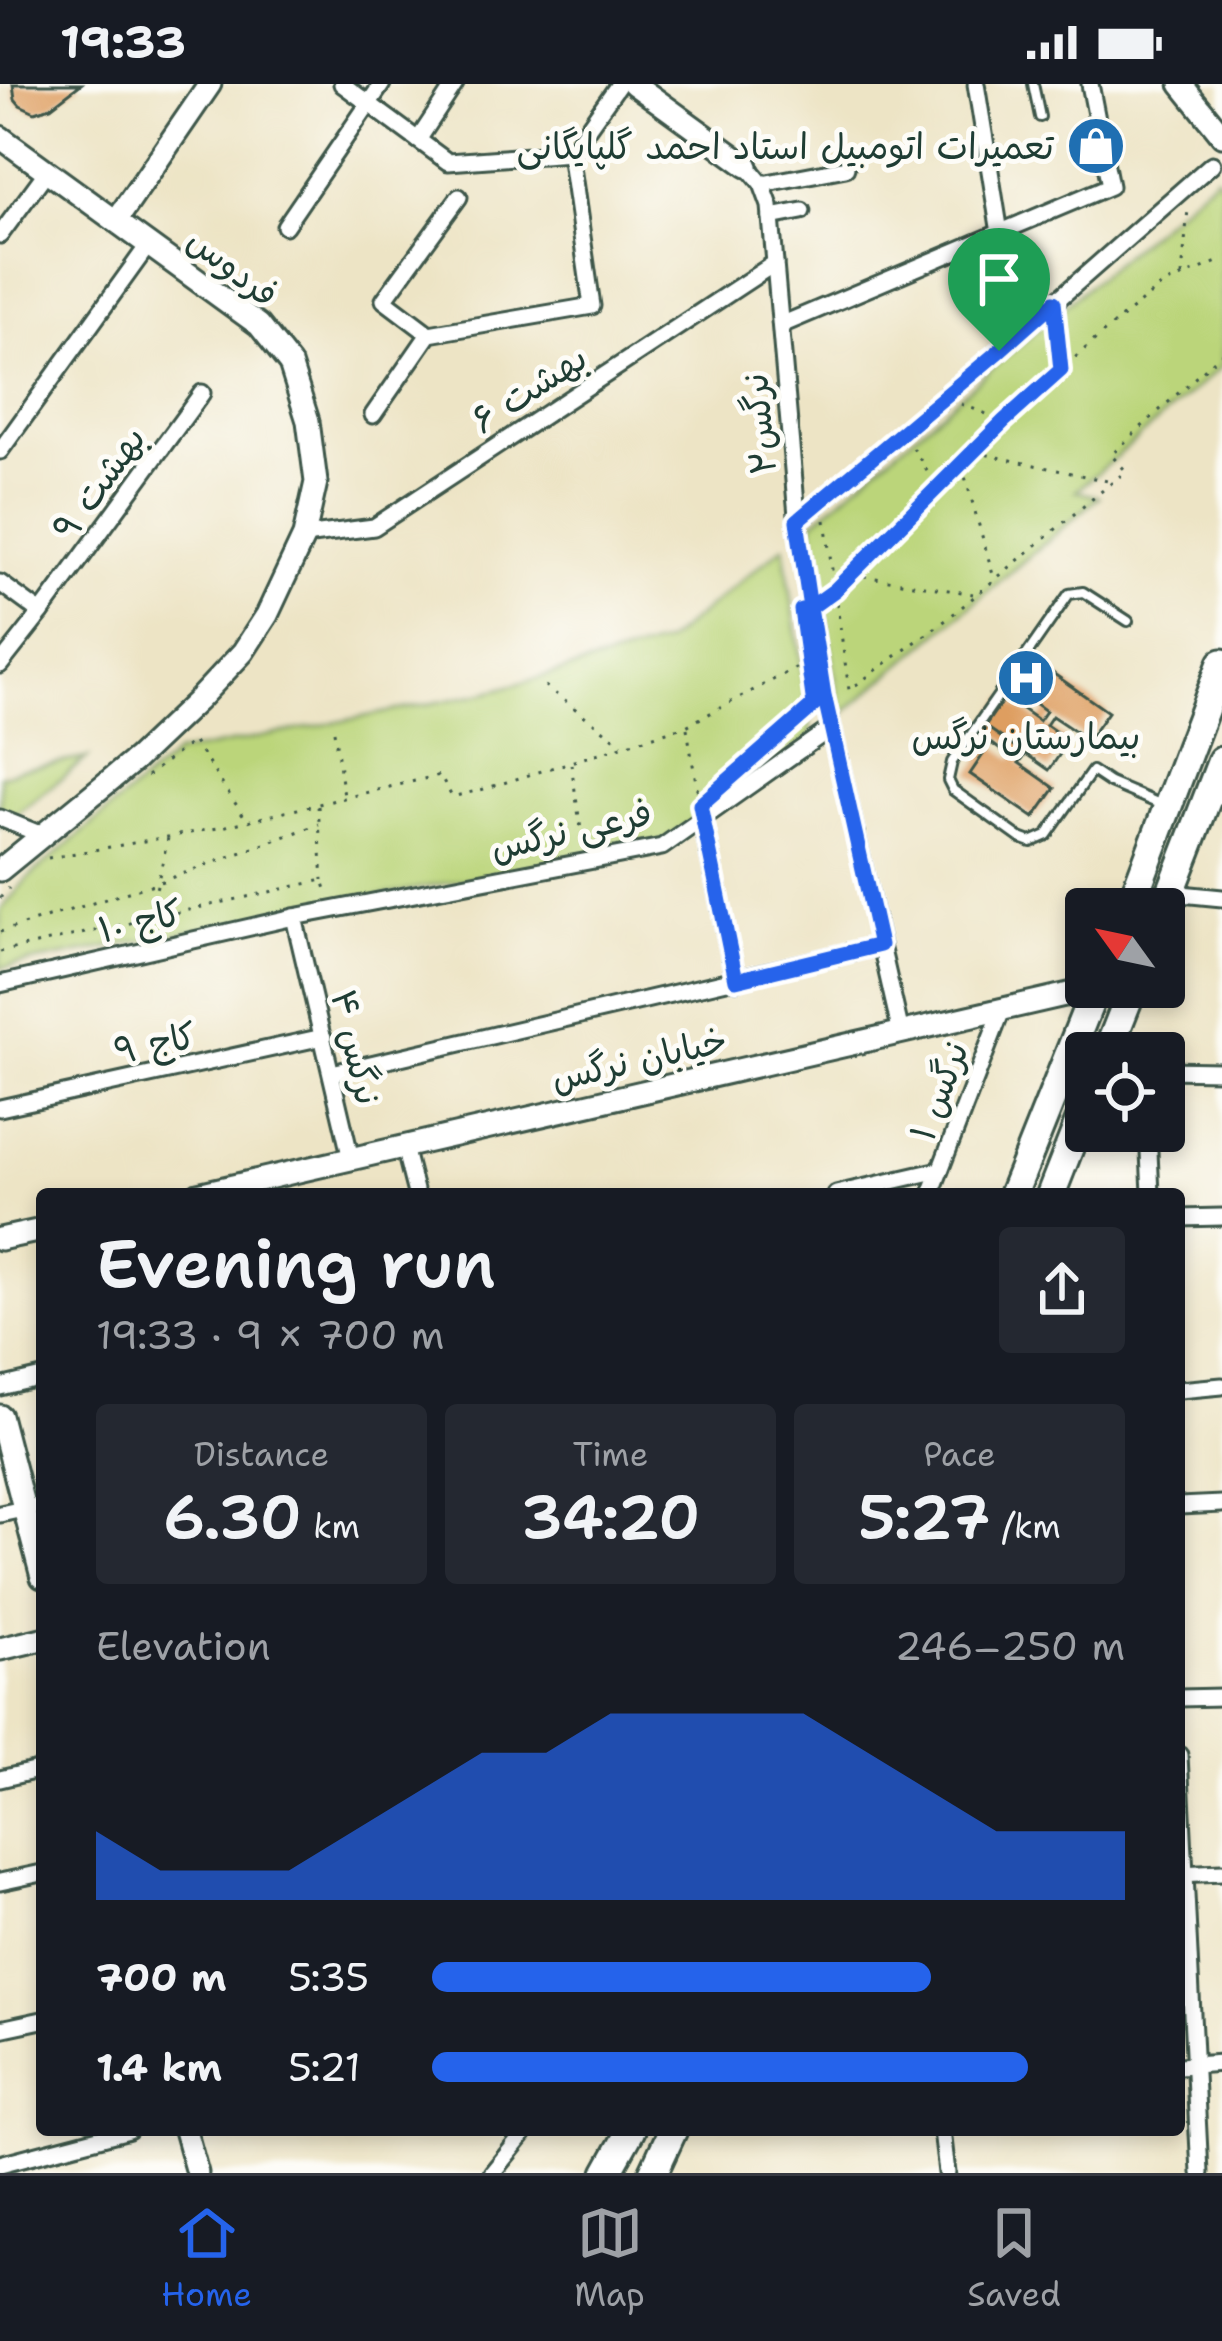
<!DOCTYPE html>
<meta charset="utf-8">
<style>
body{margin:0;font-family:"Shantell Sans","Playpen Sans Arabic",sans-serif;background:#242831;color:#f1f3f6;height:100vh;display:flex;flex-direction:column;font-size:45px;white-space:nowrap}
*{box-sizing:border-box;margin:0}
p{font-size:39px;color:#9ea1a6}
.icon{flex:none;width:66px;height:66px;fill:none;stroke:currentColor;stroke-width:2;stroke-linecap:round;stroke-linejoin:round}
.map{position:relative;flex:1;overflow:hidden}
.sheet{position:absolute;left:36px;top:1104px;width:1149px;height:948px;display:flex;flex-direction:column;background:#171b24;border-radius:12px;box-shadow:0 6px 18px #0003}
.sheet>*{flex:none}
.needle{width:78px;rotate:303deg}
.controls{position:absolute;left:1065px;top:804px;display:grid;gap:24px}
.controls a{display:grid;place-items:center;width:120px;height:120px;border-radius:12px;background:#171b24;box-shadow:0 6px 18px #0003;font-size:60px}
.pin{position:absolute;display:grid;place-items:center;width:102px;height:102px;color:#fff;margin:-123px -51px;border-radius:50% 50% 50% 0;rotate:-45deg;box-shadow:0 0 12px #0007}
.pin .icon{rotate:45deg}
.round{display:grid;place-items:center;flex:none;width:126px;height:126px;border-radius:12px;background:#242831}
.overview{display:flex;align-items:center;justify-content:space-between;height:204px;padding:0 60px}
h1{font-size:66px;font-weight:600;line-height:90px}
.stats{display:grid;grid-template-columns:repeat(3,1fr);gap:18px;height:204px;padding:12px 60px}
.stats div{display:grid;align-content:center;border-radius:12px;background:#242831;text-align:center}
.stats b{font-size:60px;font-weight:600}
.stats small{font-size:33px;font-weight:400}
.stats p{font-size:33px}
.chart{height:336px;padding:24px 60px}
.chart p{display:flex;justify-content:space-between}
.chart svg{width:100%;height:216px;margin-top:12px;fill:#2563eb;opacity:.7}
ul{padding:0 60px;list-style:none;font-size:39px}
li{display:grid;grid-template-columns:192px 144px 1fr;align-items:center;height:90px}
li i{height:30px;border-radius:15px;background:#2563eb}
.status{display:flex;justify-content:space-between;align-items:center;height:84px;padding:0 60px;background:#171b24;direction:ltr}
.status svg{height:33px;fill:currentColor}
.dock{display:flex;justify-content:space-around;align-items:center;height:168px;border-top:3px solid #363941;background:#171b24;font-size:33px;color:#9ea1a6}
.dock a{display:grid;justify-items:center;gap:6px}
.dock .active{color:#2563eb}
.map>svg:first-child{display:block}
.green{fill:#bbd57a;stroke:#6d8957;stroke-width:3}
.building{fill:#de9e61}
.lines{fill:none;stroke-linecap:round;stroke-linejoin:round}
.lane-casing{stroke:#3e564a;stroke-width:14}
.street-casing{stroke:#3e564a;stroke-width:21}
.secondary-casing{stroke:#3e564a;stroke-width:27}
.highway-casing{stroke:#3e564a;stroke-width:33}
.path{stroke:#3e564a;stroke-width:3;stroke-dasharray:3 9;stroke-linecap:butt}
.lane{stroke:#fff;stroke-width:8}
.street{stroke:#fff;stroke-width:15}
.secondary{stroke:#fff;stroke-width:21}
.highway{stroke:#fff;stroke-width:27}
.route-casing{stroke:#fff;stroke-width:24}
.route{stroke:#2563eb;stroke-width:15}
.labels{text-anchor:middle;dominant-baseline:central;stroke-width:10;stroke-linejoin:round;paint-order:stroke}
.poi-label{font-size:36px;fill:#1f3d34;stroke:#fdfcf7;text-anchor:end}
.street-label{font-size:36px;fill:#1f3d34;stroke:#fdfcf7}
</style>
<div class="status"><b>19:33</b><svg viewBox="0 0 49 12"><path d="M0 12V9h3v3zM5 12V6h3v6zM10 12V3h3v9zM15 12V0h3v12zM26 1h20v11H26zM47 4h2v5h-2z"/></svg></div>
<div class="map">
<svg width="1222" height="2089" viewBox="0 0 1222 2089">
<rect width="100%" height="100%" fill="#fdfcf7"/>
<filter id="ink" filterUnits="userSpaceOnUse"><feTurbulence type="fractalNoise" baseFrequency=".00833" numOctaves="2"/><feDisplacementMap in="SourceGraphic" scale="24" xChannelSelector="R" yChannelSelector="G"/><feConvolveMatrix kernelMatrix="1 2 1 2 8 2 1 2 1" color-interpolation-filters="sRGB"/></filter>
<filter id="wash" filterUnits="userSpaceOnUse"><feTurbulence type="fractalNoise" baseFrequency=".004" numOctaves="4" result="noise"/><feDisplacementMap in="SourceGraphic" scale="48" xChannelSelector="R" yChannelSelector="G"/><feGaussianBlur stdDeviation="2.7" result="paint"/><feColorMatrix in="noise" values="0 0 0 0 0 0 0 0 0 0 0 0 0 0 0 0 0 1.4 0 .05"/><feComposite in="paint" operator="in"/></filter>
<g filter="url(#wash)">
<rect width="100%" height="100%" fill="#ede4c5"/>
<g class="green">
<polygon points="1216,92 1222,101 1222,282 1076,407 1099,413 841,631 812,439"/>
<polygon points="784,462 812,652 662,758 0,884 0,827 27,795 176,670 484,609 665,559"/>
<polygon points="87,674 0,743 0,692 21,685"/>
</g>
<g id="blocks">
<g class="building">
<polygon points="13,0 81,0 51,23 35,28 20,21 15,15"/>
<polygon points="1044,583 1108,628 1088,656 1052,632 1046,641 1069,657 1049,686 1026,670 1019,679 1055,704 1034,734 970,690 991,659 1013,675 1019,666 985,642 1005,613 1039,637 1046,627 1024,611"/>
</g>
</g>
</g>
<g filter="url(#ink)">
<use href="#blocks" fill-opacity="0" stroke="#3e564a" stroke-width="3"/>
<g class="lines">
<defs>
<g id="lane">
<polyline points="1033,0 1040,33"/>
<polyline points="1128,537 1083,508 1069,510 952,678 948,696 953,706 1020,754 1031,758 1047,751 1092,687 1110,699 1162,721"/>
</g>
<g id="street">
<polyline points="342,0 448,78 570,69"/>
<polyline points="976,0 1000,149"/>
<polyline points="418,56 455,0"/>
<polyline points="570,69 619,0"/>
<polyline points="747,82 762,100 770,122 798,443 824,611 901,949"/>
<polyline points="762,100 846,84"/>
<polyline points="771,133 802,127"/>
<polyline points="285,142 382,0"/>
<polyline points="0,151 47,87"/>
<polyline points="781,241 1110,102 1090,0"/>
<polyline points="429,250 384,216 459,113"/>
<polyline points="373,331 429,250 592,222 570,69"/>
<polyline points="0,367 149,160"/>
<polyline points="797,438 999,267 1212,80"/>
<polyline points="304,452 374,443 775,179"/>
<polyline points="0,499 41,529"/>
<polyline points="0,581 41,529 202,309"/>
<polyline points="702,733 736,897"/>
<polyline points="0,734 42,751"/>
<polyline points="1171,809 1222,814"/>
<polyline points="294,833 351,1075"/>
<polyline points="0,900 294,833 662,763 831,644"/>
<polyline points="1164,986 1222,987"/>
<polyline points="332,989 881,861"/>
<polyline points="0,1024 323,953"/>
<polyline points="1148,1047 1151,1110"/>
<polyline points="404,1063 416,1110"/>
<polyline points="836,1110 940,1086"/>
<polyline points="931,1110 1002,926"/>
<polyline points="1179,1134 1222,1133"/>
<polyline points="0,1303 42,1293"/>
<polyline points="1179,1306 1222,1302"/>
<polyline points="1179,1422 1222,1420"/>
<polyline points="0,1430 42,1421"/>
<polyline points="1179,1614 1222,1613"/>
<polyline points="1179,1671 1200,2089"/>
<polyline points="0,1695 42,1685"/>
<polyline points="1179,1790 1222,1788"/>
<polyline points="0,1798 42,1789"/>
<polyline points="0,1945 42,1936"/>
<polyline points="1179,1982 1222,1979"/>
<polyline points="942,2046 947,2089"/>
<polyline points="0,2080 129,2046"/>
<polyline points="492,2089 527,2046"/>
</g>
<g id="secondary">
<polyline points="634,0 747,82"/>
<polyline points="1181,0 1222,51"/>
<polyline points="0,53 259,241 290,280 308,337 316,398 304,452 267,531 243,568 197,617 136,675 0,786"/>
<polyline points="116,137 210,0"/>
<polyline points="198,1110 1095,904"/>
<polyline points="0,1155 42,1146"/>
<polyline points="0,1332 42,1493"/>
<polyline points="0,1565 42,1555"/>
<polyline points="185,2046 197,2089"/>
</g>
<g id="highway">
<polyline points="1129,825 1222,579"/>
<polyline points="1164,826 1222,676"/>
<polyline points="1107,969 1133,903"/>
<polyline points="1013,1110 1096,903"/>
<polyline points="1051,1110 1086,1021"/>
<polyline points="607,2089 631,2046"/>
<polyline points="653,2089 673,2046"/>
</g>
</defs>
<use href="#lane" class="lane-casing"/>
<use href="#street" class="street-casing"/>
<use href="#secondary" class="secondary-casing"/>
<use href="#highway" class="highway-casing"/>
<g class="path">
<polyline points="1182,192 1188,125"/>
<polyline points="1056,240 1061,285"/>
<polyline points="961,320 1002,336"/>
<polyline points="913,364 936,402"/>
<polyline points="975,368 1112,398"/>
<polyline points="962,382 994,494"/>
<polyline points="825,436 849,606 946,536 1126,387 1111,371 1222,269"/>
<polyline points="852,490 973,510"/>
<polyline points="824,514 1004,337 1097,254 1162,201 1222,176"/>
<polyline points="545,602 622,660"/>
<polyline points="687,644 699,717"/>
<polyline points="334,647 344,712"/>
<polyline points="571,680 583,759"/>
<polyline points="735,690 809,626"/>
<polyline points="147,692 193,657 246,735"/>
<polyline points="318,722 323,796"/>
<polyline points="48,774 218,744 440,691 452,713 484,705 686,642 801,581"/>
<polyline points="0,814 9,804"/>
<polyline points="0,848 157,799 319,740"/>
<polyline points="148,851 149,835 168,754"/>
<polyline points="0,868 323,796 327,808"/>
</g>
<use href="#lane" class="lane"/>
<use href="#street" class="street"/>
<use href="#secondary" class="secondary"/>
<use href="#highway" class="highway"/>
</g>
</g>
<g class="lines" filter="url(#ink)">
<defs>
<polyline id="route" points="999,267 797,437 810,524 801,526 814,621 700,721 736,896 880,861 824,611 810,524 835,506 1004,337 1061,286 1054,218 999,267"/>
</defs>
<use href="#route" class="route-casing"/>
<use href="#route" class="route"/>
</g>
<defs>
<symbol id="shop-disc" viewBox="-11 -11 22 22"><circle r="9.5" fill="#1f6fb2" stroke="#fdfcf7"/><path d="M-5-2.5h2.3a2.7 3.5 0 0 1 5.4 0H5L5.5 6h-11ZM-1.5-2.5h3a1.5 2.3 0 0 0-3 0Z" fill="#fff"/></symbol>
<symbol id="hospital-disc" viewBox="-11 -11 22 22"><circle r="9.5" fill="#1f6fb2" stroke="#fdfcf7"/><path d="M-5-5h3v3.5h4V-5h3V5h-3V1.5h-4V5h-3Z" fill="#fff"/></symbol>
</defs>
<g fill-rule="evenodd">
<use href="#shop-disc" x="1063" y="29" width="66" height="66"/>
<use href="#hospital-disc" x="993" y="561" width="66" height="66"/>
</g>
<g class="labels">
<g class="poi-label">
<text x="1054" y="62">تعمیرات اتومبیل استاد احمد گلپایگانی</text>
<text x="1026" y="652" text-anchor="middle">بیمارستان نرگس</text>
</g>
<g class="street-label">
<text transform="translate(233 183) rotate(38)">فردوس</text>
<text transform="translate(529 305) rotate(-33)">بهشت ۶</text>
<text transform="translate(759 340) rotate(-95)">نرگس۲</text>
<text transform="translate(99 399) rotate(-54)">بهشت ۹</text>
<text transform="translate(571 746) rotate(-13)">فرعی نرگس</text>
<text transform="translate(140 837) rotate(-13)">کاج ۱۰</text>
<text transform="translate(155 959) rotate(-12)">کاج ۹</text>
<text transform="translate(356 963) rotate(77)">نرگس ۴</text>
<text transform="translate(639 975) rotate(-13)">خیابان نرگس</text>
<text transform="translate(939 1007) rotate(-69)">نرگس ۱</text>
</g>
</g>
</svg>
<div class="controls">
<a><svg class="needle" viewBox="-14 -14 28 28"><path d="M0-13l5 13h-10z" fill="#e53935"/><path d="M0 13l5-13h-10z" fill="#9ea1a6"/></svg></a>
<a><svg class="icon" aria-label="locate" viewBox="0 0 24 24"><circle cx="12" cy="12" r="6"/><path d="M12 2v4M12 18v4M2 12h4M18 12h4"/></svg></a>
</div>
<div class="pin" style="left:999px;top:267px;background:#1e9e55"><svg class="icon" aria-label="arrive" viewBox="0 0 24 24"><path d="M6 21V4h12l-3 4 3 4H6"/></svg></div>
<section class="sheet">
<div class="overview"><div><h1>Evening run</h1><p>19:33 · 9 × 700 m</p></div><a class="round"><svg class="icon" aria-label="share" viewBox="0 0 24 24"><path d="M12 15V3M7 8l5-5 5 5M5 13v7h14v-7"/></svg></a></div>
<div class="stats">
<div><p>Distance</p><b>6.30<small> km</small></b></div>
<div><p>Time</p><b>34:20</b></div>
<div><p>Pace</p><b>5:27<small> /km</small></b></div>
</div>
<div class="chart"><p><span>Elevation</span>246–250 m</p>
<svg viewBox="0 0 160 44" preserveAspectRatio="none"><path d="M0 44V30L10 38L20 38L30 38L40 30L50 22L60 14L70 14L80 6L90 6L100 6L110 6L120 14L130 22L140 30L150 30L160 30V44z"/></svg>
</div>
<ul>
<li><b>700 m</b>5:35<i style="width:72%"></i></li>
<li><b>1.4 km</b>5:21<i style="width:86%"></i></li>
</ul>
</section>
</div>
<nav class="dock">
<a class="active"><svg class="icon" aria-label="home" viewBox="0 0 24 24"><path d="M3 11l9-7 9 7M6 9v11h12V9"/></svg>Home</a>
<a><svg class="icon" aria-label="map" viewBox="0 0 24 24"><path d="M3 6l6-2 6 2 6-2v14l-6 2-6-2-6 2zM9 4v14M15 6v14"/></svg>Map</a>
<a><svg class="icon" aria-label="saved" viewBox="0 0 24 24"><path d="M7 4h10v16l-5-4-5 4z"/></svg>Saved</a>
</nav>
